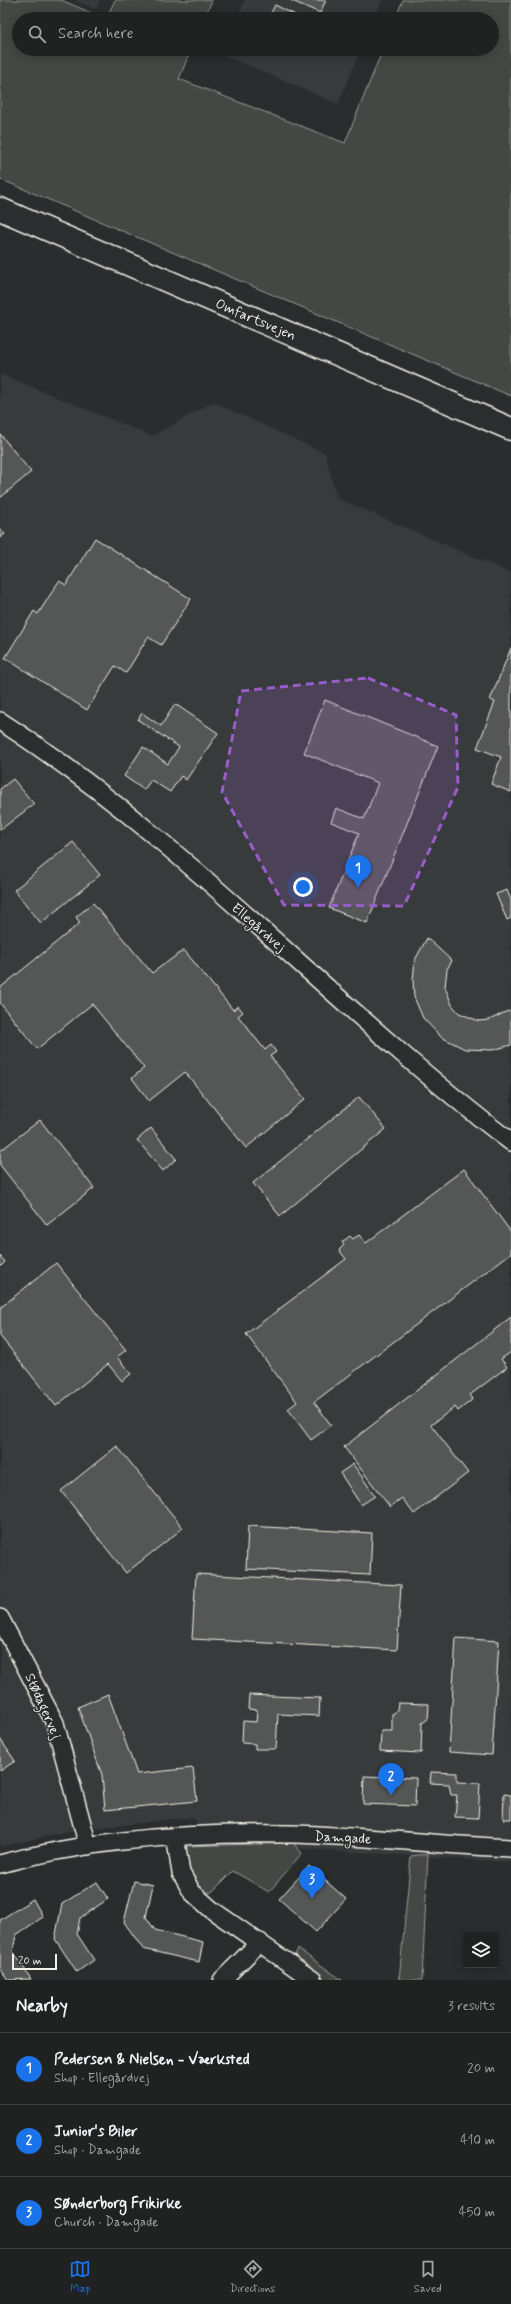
<!DOCTYPE html>
<html lang="en">
<head>
<meta charset="utf-8">
<style>
  body { margin:0; font-family:Mynerve,sans-serif; background:#282a2a; color:#f1f3f6 }
  .controls { position:absolute; right:12px; bottom:12px; display:grid; overflow:hidden; border-radius:4px; box-shadow:0 2px 10px #0003 }
  .controls button { width:36px; height:36px; display:grid; place-items:center; padding:0; border:0; border-bottom:1px solid #3d3f40; background:#202222; color:#f1f3f6; font:20px sans-serif }
  .scale { position:absolute; left:12px; bottom:10px; width:45px; box-sizing:border-box; padding-left:4px; border:2px solid #f4f1e8; border-top:0; font-size:11px; line-height:14px; white-space:nowrap; color:#f4f1e8; -webkit-text-stroke:3px #2a2d2e; paint-order:stroke }
  .you { position:absolute; left:303px; top:887px; width:14px; height:14px; margin:-10px; border:3px solid #fff; border-radius:50%; background:#1a73e8; box-shadow:0 0 0 6px #1a73e833 }
  .badge { display:grid; place-items:center; width:26px; height:26px; border-radius:50%; background:#1a73e8; color:#fff; font-size:13px; font-weight:700 }
  .pin { position:absolute; translate:-50% -33px; filter:drop-shadow(0 1px 2px #0008) }
  .pin::after { content:''; position:absolute; top:21px; width:14px; height:12px; background:inherit; clip-path:polygon(0 0,100% 0,50% 100%) }
  .list { margin:0; padding:0; list-style:none }
  h2 { display:flex; justify-content:space-between; align-items:center; height:52px; margin:0; padding:0 16px; font-size:17px }
  h2 small { font-size:13px; font-weight:400; color:#a2a4a5 }
  .list li { display:grid; grid-template-columns:26px 1fr auto; gap:12px; align-items:center; box-sizing:border-box; height:72px; padding:0 16px; border-top:1px solid #3d3f40 }
  .list b { display:block; font-size:15px; white-space:nowrap }
  .list p { margin:0; font-size:13px; white-space:nowrap; color:#a2a4a5 }
  .list em { font-size:13px; font-style:normal; color:#a2a4a5 }
  .icon { flex:none; width:22px; height:22px; fill:none; stroke:currentColor; stroke-width:2; stroke-linecap:round; stroke-linejoin:round }
  .map { position:relative; flex:none; width:511px; height:1980px; overflow:hidden }
  .search { position:absolute; background:#202222; box-shadow:0 2px 10px #0003; left:12px; right:12px; top:12px; height:44px; display:flex; align-items:center; gap:10px; box-sizing:border-box; padding:0 14px; border-radius:22px; color:#a2a4a5; font-size:15px }
  .sheet { height:268px; background:#202222 }
  nav { display:flex; justify-content:space-around; align-items:center; box-sizing:border-box; height:56px; border-top:1px solid #3d3f40; background:#202222; font-size:11px; color:#a2a4a5 }
  nav a { display:grid; justify-items:center; gap:2px }
  nav .on { color:#1a73e8 }
  .map>svg:first-child { display:block }
  .built { fill:#373a3a }
  .green { fill:#444645; stroke:#9c9c96 }
  .building { fill:#555756; stroke:#f4f1e8 }
  .lines { fill:none; stroke-linecap:round; stroke-linejoin:round }
  .minor-casing { stroke:#f4f1e8; stroke-width:20 }
  .highway-casing { stroke:#f4f1e8; stroke-width:25 }
  .minor { stroke:#2a2d2e; stroke-width:17 }
  .highway { stroke:#2a2d2e; stroke-width:22 }
  .marked { fill:#995dc9; fill-opacity:0.2; stroke:#995dc9; stroke-width:3; stroke-dasharray:8 5; stroke-linejoin:round }
  .labels { text-anchor:middle; stroke-width:3; stroke-linejoin:round; paint-order:stroke }
  .street-label { font-size:14px; fill:#f4f1e8; stroke:#2a2d2e }
</style>
</head>
<body>
<div class="map">
<svg width="511" height="1980" viewBox="0 0 511 1980">
  <rect width="100%" height="100%" fill="#2a2d2e"/>
  <filter id="ink" filterUnits="userSpaceOnUse"><feTurbulence type="fractalNoise" baseFrequency=".025" numOctaves="2"/><feDisplacementMap in="SourceGraphic" scale="8" xChannelSelector="R" yChannelSelector="G"/><feConvolveMatrix kernelMatrix="1 2 1 2 8 2 1 2 1" color-interpolation-filters="sRGB"/></filter>
  <g filter="url(#ink)">
    <path class="built" d="M 74,0 L 100,0 L 96,9 Z
      M 245,0 L 382,0 L 374,19 L 237,19 Z
      M 224,49 L 361,49 L 338,104 L 222,54 Z
      M 0,374 L 152,436 L 213,402 L 325,453 L 337,498 L 511,573 L 511,1862 L 219,1844 L 192,1817 L 69,1831 L 0,1847 Z"/>
    <path class="green" d="M 0,0 L 61,0 L 106,19 L 115,0 L 212,0 L 204,19 L 19,19 L 19,49 L 191,49 L 179,79 L 345,143 L 383,49 L 492,49 L 492,19 L 395,19 L 403,0 L 511,0 L 511,396 L 0,179 Z
      M 293,1843 L 302,1853 L 269,1892 L 233,1871 L 212,1892 L 201,1893 L 191,1881 L 183,1851 L 188,1846 Z
      M 428,1854 L 422,1980 L 399,1980 L 411,1856 Z
      M 298,1949 L 342,1980 L 324,1980 L 294,1957 Z"/>
    <path class="building" d="M 290,0 L 326,0 L 320,13 Z
      M 275,5 L 304,19 L 268,19 Z
      M 0,434 L 31,472 L 0,498 Z
      M 0,529 L 5,534 L 0,538 Z
      M 95,538 L 191,599 L 161,645 L 148,637 L 126,673 L 115,666 L 87,710 L 5,658 L 34,611 L 38,614 L 59,581 L 66,585 Z
      M 511,648 L 511,792 L 491,784 L 501,757 L 477,748 L 495,702 L 490,700 Z
      M 325,700 L 438,746 L 367,923 L 329,908 L 359,833 L 331,822 L 336,808 L 364,819 L 378,783 L 304,753 Z
      M 175,704 L 218,733 L 186,780 L 181,776 L 170,792 L 151,780 L 144,790 L 124,776 L 143,747 L 168,764 L 179,747 L 138,720 L 142,713 L 161,726 Z
      M 13,779 L 34,804 L 0,830 L 0,789 Z
      M 73,842 L 100,875 L 41,923 L 14,890 Z
      M 507,890 L 511,900 L 511,918 L 507,920 L 496,894 Z
      M 93,903 L 152,973 L 184,950 L 233,1010 L 238,1006 L 243,1012 L 238,1016 L 265,1050 L 271,1045 L 276,1052 L 270,1056 L 305,1099 L 246,1148 L 185,1072 L 149,1101 L 132,1078 L 144,1068 L 92,1004 L 37,1049 L 0,1003 L 0,988 L 80,923 L 76,917 Z
      M 427,938 L 452,961 L 447,969 L 445,987 L 452,1005 L 459,1013 L 479,1021 L 489,1020 L 508,1011 L 511,1013 L 511,1045 L 493,1050 L 465,1049 L 441,1037 L 423,1018 L 414,997 L 413,980 L 415,960 Z
      M 359,1097 L 386,1129 L 280,1216 L 253,1183 Z
      M 40,1120 L 94,1188 L 47,1225 L 0,1165 L 0,1151 Z
      M 151,1128 L 176,1159 L 163,1171 L 137,1140 Z
      M 464,1169 L 511,1232 L 511,1253 L 314,1402 L 331,1425 L 311,1440 L 288,1409 L 297,1402 L 246,1334 L 346,1259 L 339,1250 L 344,1245 L 342,1242 L 350,1236 L 353,1239 L 359,1235 L 366,1243 Z
      M 0,1256 L 5,1262 L 0,1267 Z
      M 56,1263 L 126,1350 L 117,1357 L 131,1374 L 122,1381 L 108,1364 L 56,1406 L 0,1336 L 0,1308 Z
      M 511,1317 L 511,1352 L 501,1359 L 507,1367 L 470,1395 L 473,1399 L 458,1411 L 455,1407 L 431,1425 L 468,1473 L 414,1514 L 402,1498 L 390,1507 L 344,1447 Z
      M 117,1446 L 183,1528 L 126,1573 L 61,1491 Z
      M 353,1464 L 375,1496 L 361,1505 L 340,1473 Z
      M 248,1526 L 372,1533 L 370,1575 L 246,1569 Z
      M 196,1574 L 401,1585 L 397,1650 L 192,1639 Z
      M 456,1638 L 499,1641 L 492,1755 L 449,1752 Z
      M 108,1694 L 137,1774 L 193,1768 L 197,1801 L 105,1810 L 102,1775 L 78,1707 Z
      M 249,1695 L 320,1698 L 319,1716 L 278,1714 L 276,1749 L 255,1749 L 255,1744 L 242,1743 L 243,1721 L 256,1722 L 257,1710 L 248,1709 Z
      M 398,1703 L 429,1704 L 428,1719 L 422,1723 L 421,1753 L 380,1751 L 381,1731 L 392,1731 L 392,1714 L 397,1711 Z
      M 0,1739 L 15,1761 L 0,1771 Z
      M 431,1772 L 457,1773 L 457,1782 L 480,1783 L 478,1818 L 455,1817 L 457,1795 L 451,1795 L 449,1784 L 430,1783 Z
      M 364,1776 L 416,1778 L 415,1806 L 363,1804 Z
      M 504,1794 L 511,1795 L 511,1819 L 503,1819 Z
      M 309,1866 L 346,1899 L 316,1932 L 279,1899 Z
      M 134,1881 L 153,1885 L 146,1917 L 155,1930 L 203,1942 L 199,1962 L 143,1949 L 124,1922 Z
      M 97,1882 L 108,1899 L 80,1918 L 77,1934 L 94,1960 L 77,1972 L 55,1939 L 62,1904 Z
      M 33,1899 L 43,1917 L 16,1935 L 13,1951 L 31,1979 L 8,1980 L 0,1968 L 0,1920 Z"/>
    <g class="lines">
      <g class="minor-casing">
        <path id="minor" d="M 0,721 C 186,841 335,1009 511,1142
          M 0,1618 L 55,1723 L 88,1846
          M 175,1836 L 181,1873 L 192,1892 L 212,1910 L 313,1980
          M 0,1864 C 94,1838 194,1832 291,1834 C 364,1836 438,1845 511,1848
          M 222,1980 L 260,1942"/>
      </g>
      <g class="highway-casing">
        <path id="highway" d="M 0,209 L 511,429"/>
      </g>
      <use href="#minor" class="minor"/>
      <use href="#highway" class="highway"/>
    </g>
  </g>
  <path class="marked" d="M 368,678 L 456,715 L 458,787 L 404,906 L 284,905 L 222,792 L 241,691 Z"/>
  <g class="labels">
    <g class="street-label">
      <text transform="translate(256 319) rotate(23)" y="5">Omfartsvejen</text>
      <text transform="translate(259 927) rotate(41)" y="5">Ellegårdvej</text>
      <text transform="translate(44 1706) rotate(66)" y="5">Stødagervej</text>
      <text transform="translate(343 1837) rotate(3)" y="5">Damgade</text>
    </g>
  </g>
</svg>
<div class="controls">
<button><svg class="icon" aria-label="layers" viewBox="0 0 24 24"><path d="M12 4l9 5-9 5-9-5zM3 14l9 5 9-5"/></svg></button>
</div>
<div class="scale">20 m</div>
<div class="you"></div>
<div class="pin badge" style="left:358px;top:888px">1</div>
<div class="pin badge" style="left:391px;top:1796px">2</div>
<div class="pin badge" style="left:312px;top:1899px">3</div>
<div class="search"><svg class="icon" aria-label="search" viewBox="0 0 24 24"><circle cx="10" cy="10" r="6"/><path d="M15 15l6 6"/></svg>Search here</div>
</div>
<section class="sheet">
<h2>Nearby<small>3 results</small></h2>
<ul class="list">
<li><span class="badge">1</span><div><b>Pedersen &amp; Nielsen - Værksted</b><p>Shop · Ellegårdvej</p></div><em>20 m</em></li>
<li><span class="badge">2</span><div><b>Junior's Biler</b><p>Shop · Damgade</p></div><em>410 m</em></li>
<li><span class="badge">3</span><div><b>Sønderborg Frikirke</b><p>Church · Damgade</p></div><em>450 m</em></li>
</ul>
</section>
<nav>
<a class="on"><svg class="icon" aria-label="map" viewBox="0 0 24 24"><path d="M3 6l6-2 6 2 6-2v14l-6 2-6-2-6 2zM9 4v14M15 6v14"/></svg>Map</a>
<a><svg class="icon" aria-label="directions" viewBox="0 0 24 24"><path d="M12 3l9 9-9 9-9-9zM9 14v-3h6M13 9l2 2-2 2"/></svg>Directions</a>
<a><svg class="icon" aria-label="saved" viewBox="0 0 24 24"><path d="M7 4h10v16l-5-4-5 4z"/></svg>Saved</a>
</nav>
</body>
</html>
